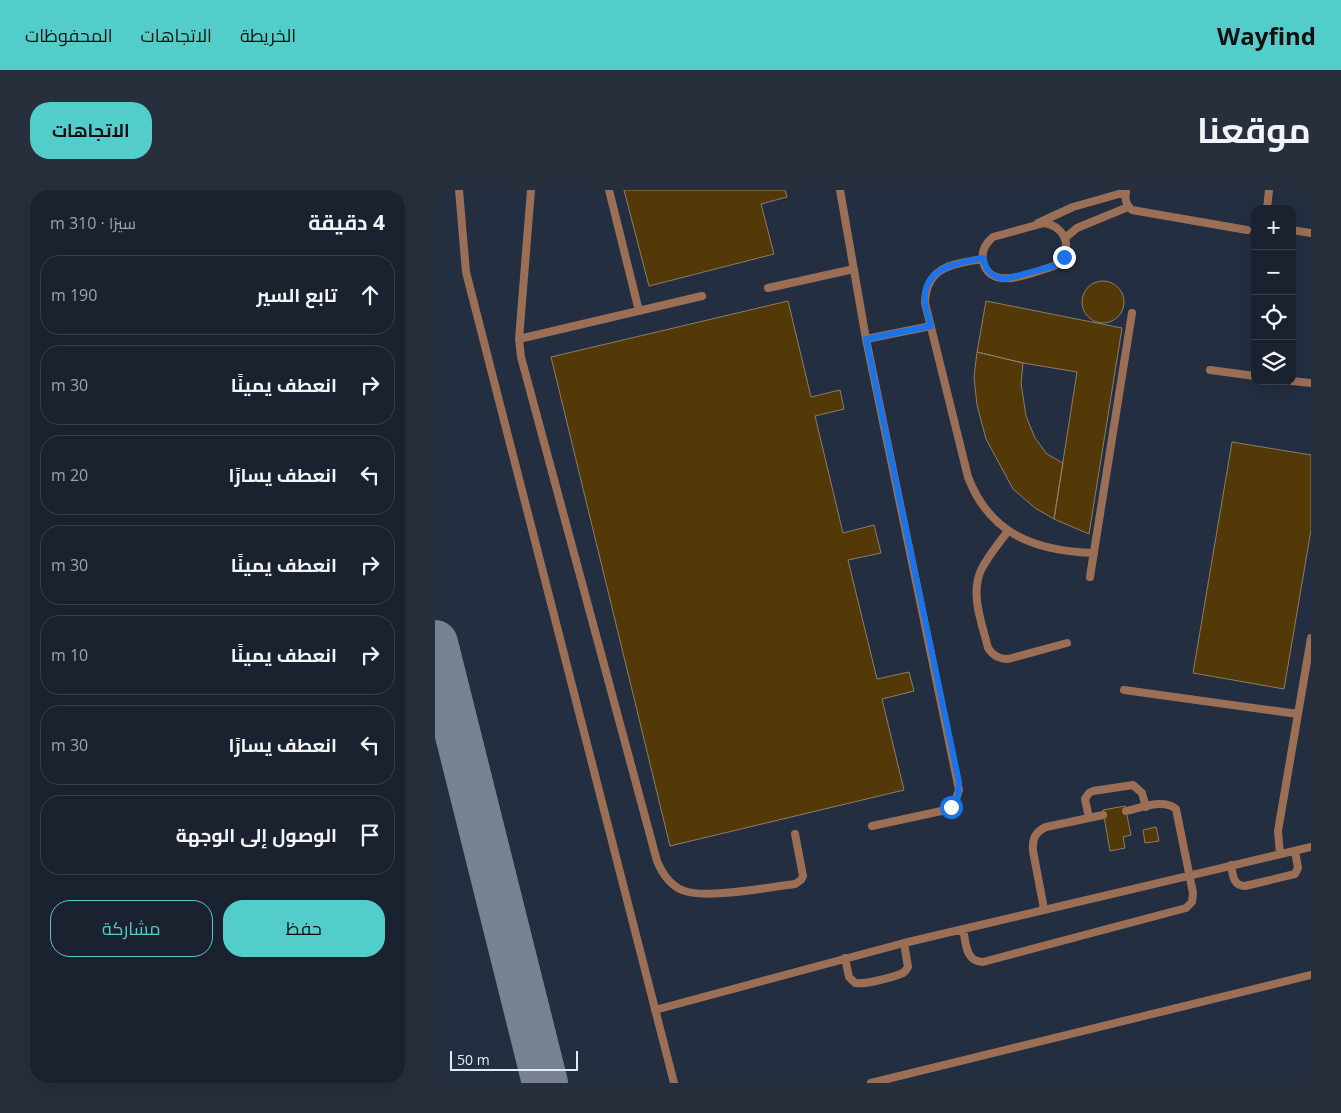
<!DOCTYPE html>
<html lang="ar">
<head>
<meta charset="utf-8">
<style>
  body { margin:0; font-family:"Open Sans",Cairo,sans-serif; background:#272f3c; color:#f1f3f6; direction:rtl }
  .controls { position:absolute; right:15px; top:15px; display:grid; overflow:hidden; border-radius:10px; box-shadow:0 5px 20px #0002 }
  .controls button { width:45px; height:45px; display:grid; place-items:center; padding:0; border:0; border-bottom:1px solid #383f4c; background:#1a2230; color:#f1f3f6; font:25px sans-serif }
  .scale { position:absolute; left:15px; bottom:12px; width:128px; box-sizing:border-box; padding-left:5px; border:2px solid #e2eaf6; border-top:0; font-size:14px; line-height:18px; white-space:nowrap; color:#e2eaf6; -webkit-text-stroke:4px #232e40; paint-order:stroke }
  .stop { position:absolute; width:15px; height:15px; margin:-11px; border:4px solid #1a73e8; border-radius:50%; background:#fff }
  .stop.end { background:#1a73e8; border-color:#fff; box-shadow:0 1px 5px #0008 }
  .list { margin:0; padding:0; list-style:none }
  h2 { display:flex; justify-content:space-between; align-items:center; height:65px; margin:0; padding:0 20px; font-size:21px }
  h2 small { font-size:16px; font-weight:400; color:#9fa4ab }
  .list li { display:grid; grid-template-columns:32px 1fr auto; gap:15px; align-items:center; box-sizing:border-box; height:80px; margin:0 10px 10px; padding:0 10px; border:1px solid #383f4c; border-radius:20px }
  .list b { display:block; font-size:19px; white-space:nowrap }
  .list em { font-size:16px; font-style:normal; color:#9fa4ab }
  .actions { display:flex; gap:10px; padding:15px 20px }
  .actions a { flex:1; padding:11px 0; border:1px solid #53cdca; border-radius:20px; text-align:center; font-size:18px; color:#53cdca }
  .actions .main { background:#53cdca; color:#111 }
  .icon { flex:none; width:28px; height:28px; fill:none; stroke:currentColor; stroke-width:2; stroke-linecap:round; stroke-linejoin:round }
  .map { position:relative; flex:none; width:876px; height:893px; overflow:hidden; direction:ltr; border-radius:20px }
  header { display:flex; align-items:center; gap:30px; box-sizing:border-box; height:70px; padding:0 25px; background:#53cdca; color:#111 }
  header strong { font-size:24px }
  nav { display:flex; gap:28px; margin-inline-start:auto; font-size:18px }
  .intro { display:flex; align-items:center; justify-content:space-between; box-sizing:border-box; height:120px; padding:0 30px }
  h1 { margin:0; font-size:35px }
  .button { padding:12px 22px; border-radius:20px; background:#53cdca; color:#111; font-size:18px; font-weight:700 }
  main { display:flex; gap:30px; padding:0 30px }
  aside { flex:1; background:#1a2230; border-radius:20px; box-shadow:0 5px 20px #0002 }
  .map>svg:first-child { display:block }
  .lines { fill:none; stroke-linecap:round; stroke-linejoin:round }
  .taxiway { stroke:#778190; stroke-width:46 }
  .building { fill:#533808; stroke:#8d7d68 }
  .lane { stroke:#9b6f56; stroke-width:8 }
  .route { stroke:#1a73e8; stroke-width:6 }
</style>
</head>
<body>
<header>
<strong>Wayfind</strong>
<nav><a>الخريطة</a><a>الاتجاهات</a><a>المحفوظات</a></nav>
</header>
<div class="intro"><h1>موقعنا</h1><a class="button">الاتجاهات</a></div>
<main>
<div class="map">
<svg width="876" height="893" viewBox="0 0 876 893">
  <rect width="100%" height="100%" fill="#232e40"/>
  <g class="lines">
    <path class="taxiway" d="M 0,453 L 110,893"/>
  </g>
  <path class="building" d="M 189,0 L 350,0 L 352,7 L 326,14 L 339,64 L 214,96 Z
    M647 112a21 21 0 1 1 42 0a21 21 0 1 1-42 0Z
    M 353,111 L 376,207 L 405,200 L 409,219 L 380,226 L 408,343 L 439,335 L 446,363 L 413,370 L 442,489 L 474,482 L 479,501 L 447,509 L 469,600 L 235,656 L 116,167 Z
    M 551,111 L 687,138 L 654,344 L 619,329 L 642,182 L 588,173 L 542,162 Z
    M 542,162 L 588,173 L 586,193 L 591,226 L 600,248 L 612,264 L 628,273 L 619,329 L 600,318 L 578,299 L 551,249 L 542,215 L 539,187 Z
    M 797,252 L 876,265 L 876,340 L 849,499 L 758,483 Z
    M 690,616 L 696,645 L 688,647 L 690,658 L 675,661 L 668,620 Z
    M 721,637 L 724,651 L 710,653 L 708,640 Z"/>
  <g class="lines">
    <path class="lane" d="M 24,0 L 31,82 L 239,893
      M 96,0 L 84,149 L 86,167 L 222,671 C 227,683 235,695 247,700 C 268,710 334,697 360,694 L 366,690 L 368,686 L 360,644
      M 174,0 L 204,121
      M 405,0 L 431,149 L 524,600 L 520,612 L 511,620 L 437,636
      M 691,0 C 690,9 690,14 697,20 L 812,40
      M 832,19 L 834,0
      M 603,33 L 638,17 L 691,2
      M 609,33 C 633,37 639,62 619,76 C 599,82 555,103 548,71 C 546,61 551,53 558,47 Z
      M 857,40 L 876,43
      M 630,48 L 642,38 L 693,17
      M 548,69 C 518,74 491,76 490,113 L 533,287 C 555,345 601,361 659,363
      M 333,98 L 419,79
      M 84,149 L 267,106
      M 431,149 L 496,136
      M 775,180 L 820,186
      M 857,191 L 876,193
      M 573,341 C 564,353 553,366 546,380 C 535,405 547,433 553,458 C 558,466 564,469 573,469 L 632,453
      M 655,387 L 697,123
      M 689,500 L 863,524
      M 654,628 L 650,609 L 654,603 L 658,601 L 698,595 L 707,603 L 711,617
      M 845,664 L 843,641 L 876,448
      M 796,675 C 798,685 798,696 810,696 L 860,684 L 863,678 L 860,661
      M 609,719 L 598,661 C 597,649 600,642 611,637 L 668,625
      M 528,739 C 531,752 530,772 548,772 L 751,718 L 757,712 L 758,703 L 741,619 C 728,608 706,618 691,621
      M 410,768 L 414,787 L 420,793 C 429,795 459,787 468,783 C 471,781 471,780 473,777 L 469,753
      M 220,820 L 469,753 L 876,657
      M 436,893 L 876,785"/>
  </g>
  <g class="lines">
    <path class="route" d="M 516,617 L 523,607 L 524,592 L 431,149 L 496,136 C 494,128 491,121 490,113 C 487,77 522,73 548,68 C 551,81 557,87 570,89 L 619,76 L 629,67"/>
  </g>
</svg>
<div class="controls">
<button>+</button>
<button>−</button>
<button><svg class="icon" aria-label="locate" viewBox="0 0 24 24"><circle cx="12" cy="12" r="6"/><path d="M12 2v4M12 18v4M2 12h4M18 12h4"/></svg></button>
<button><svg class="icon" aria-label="layers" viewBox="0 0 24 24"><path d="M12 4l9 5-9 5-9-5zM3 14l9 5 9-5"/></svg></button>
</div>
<div class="scale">50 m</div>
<div class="stop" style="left:516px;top:617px"></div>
<div class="stop end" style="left:629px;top:67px"></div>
</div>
<aside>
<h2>4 دقيقة<small>سيرًا · 310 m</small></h2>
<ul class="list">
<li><svg class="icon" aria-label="ahead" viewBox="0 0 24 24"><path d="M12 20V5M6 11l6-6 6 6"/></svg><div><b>تابع السير</b></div><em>190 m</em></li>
<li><svg class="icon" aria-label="right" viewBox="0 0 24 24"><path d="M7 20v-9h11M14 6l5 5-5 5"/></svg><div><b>انعطف يمينًا</b></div><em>30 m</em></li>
<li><svg class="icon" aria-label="left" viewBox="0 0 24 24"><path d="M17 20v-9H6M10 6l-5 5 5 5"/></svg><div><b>انعطف يسارًا</b></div><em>20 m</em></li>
<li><svg class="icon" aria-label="right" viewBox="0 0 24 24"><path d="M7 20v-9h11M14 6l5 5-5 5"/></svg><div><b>انعطف يمينًا</b></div><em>30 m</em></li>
<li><svg class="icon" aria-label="right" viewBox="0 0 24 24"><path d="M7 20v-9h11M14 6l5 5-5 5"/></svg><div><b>انعطف يمينًا</b></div><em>10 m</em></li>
<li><svg class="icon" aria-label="left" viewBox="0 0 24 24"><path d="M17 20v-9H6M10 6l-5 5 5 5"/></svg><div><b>انعطف يسارًا</b></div><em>30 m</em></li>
<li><svg class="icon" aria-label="arrive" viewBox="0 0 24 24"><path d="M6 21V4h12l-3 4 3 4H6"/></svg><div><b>الوصول إلى الوجهة</b></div></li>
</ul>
<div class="actions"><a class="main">حفظ</a><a>مشاركة</a></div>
</aside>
</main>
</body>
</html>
